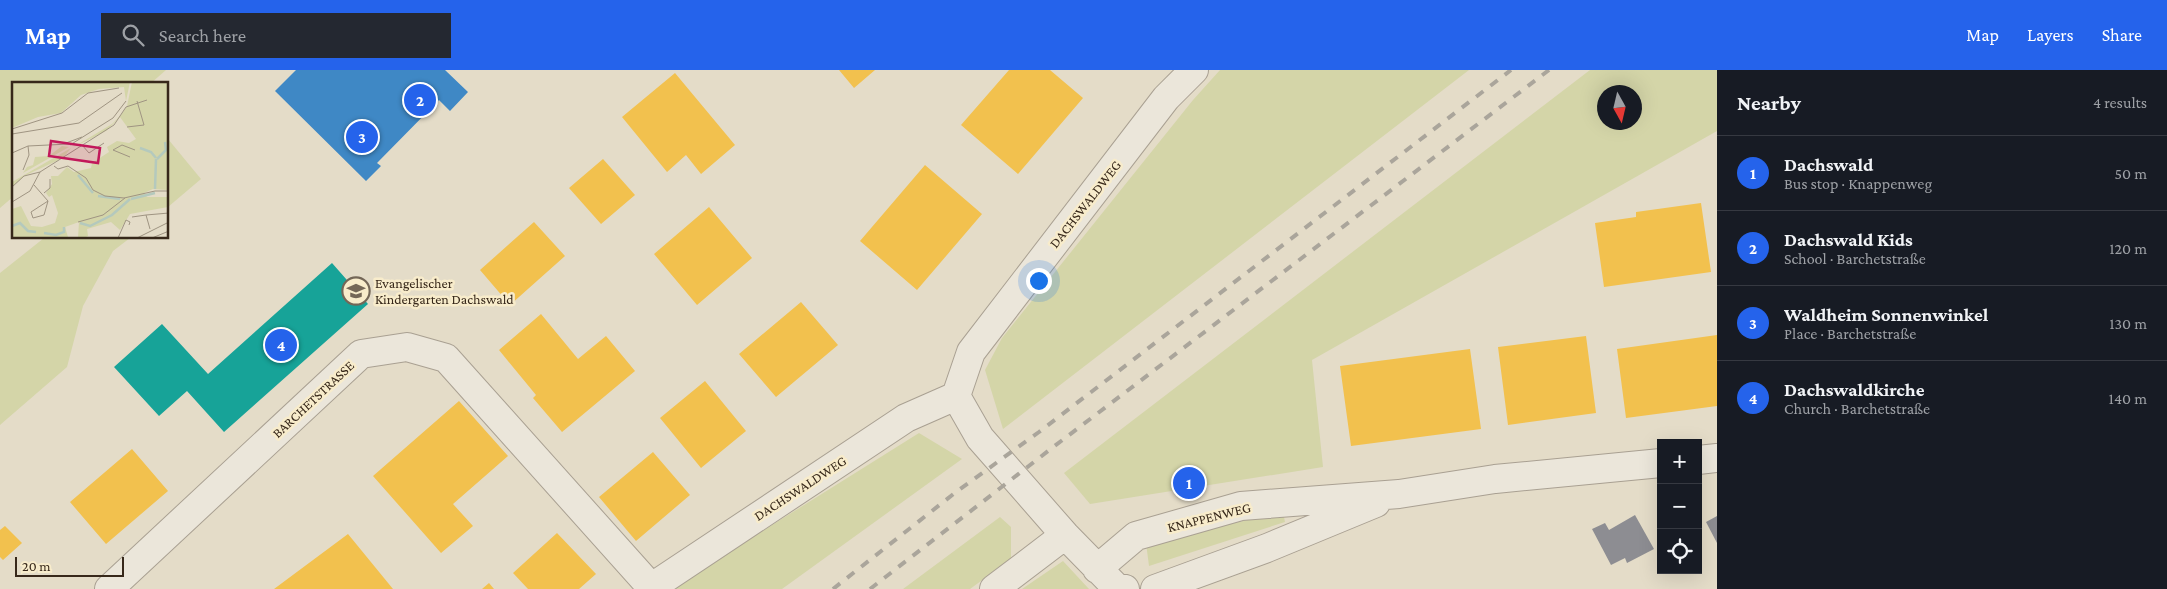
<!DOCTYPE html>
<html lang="en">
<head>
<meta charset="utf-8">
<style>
  body { margin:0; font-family:"Crimson Pro",serif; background:#242831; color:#f1f3f6 }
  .controls { position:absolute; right:15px; bottom:15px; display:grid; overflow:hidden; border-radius:0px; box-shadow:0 5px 20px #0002 }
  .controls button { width:45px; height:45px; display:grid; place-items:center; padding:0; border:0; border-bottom:1px solid #363941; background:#171b24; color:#f1f3f6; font:25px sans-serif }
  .compass { position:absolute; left:1597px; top:15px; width:45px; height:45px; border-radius:50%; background:#171b24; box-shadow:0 5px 20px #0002; rotate:172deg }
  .scale { position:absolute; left:15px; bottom:12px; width:109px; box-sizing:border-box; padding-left:5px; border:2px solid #37281a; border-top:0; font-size:14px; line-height:18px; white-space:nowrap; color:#37281a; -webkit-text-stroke:4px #f8eccb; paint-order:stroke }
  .you { position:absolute; left:1038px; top:210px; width:18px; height:18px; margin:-12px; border:4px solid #fff; border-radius:50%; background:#1a73e8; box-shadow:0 0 0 8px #1a73e833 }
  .badge { display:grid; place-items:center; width:32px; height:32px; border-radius:50%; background:#2563eb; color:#fff; font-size:16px; font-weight:700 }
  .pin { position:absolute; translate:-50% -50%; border:2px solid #fff; box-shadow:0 1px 5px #0006 }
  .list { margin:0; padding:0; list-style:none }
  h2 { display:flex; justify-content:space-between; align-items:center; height:65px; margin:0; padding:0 20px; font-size:21px }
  h2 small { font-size:16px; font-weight:400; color:#9ea1a6 }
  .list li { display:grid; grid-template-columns:32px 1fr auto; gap:15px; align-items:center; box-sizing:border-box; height:75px; padding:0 20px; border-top:1px solid #363941 }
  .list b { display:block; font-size:19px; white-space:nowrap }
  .list p { margin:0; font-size:16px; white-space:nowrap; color:#9ea1a6 }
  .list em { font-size:16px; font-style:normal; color:#9ea1a6 }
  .icon { flex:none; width:28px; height:28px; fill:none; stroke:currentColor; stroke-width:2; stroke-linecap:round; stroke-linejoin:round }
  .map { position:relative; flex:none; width:1717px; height:519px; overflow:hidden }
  header { display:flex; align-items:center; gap:30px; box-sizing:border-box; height:70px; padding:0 25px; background:#2563eb; color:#fff }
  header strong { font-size:24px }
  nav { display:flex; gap:28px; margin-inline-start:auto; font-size:18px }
  .search { width:350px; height:45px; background:#242831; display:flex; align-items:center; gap:12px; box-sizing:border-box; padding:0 18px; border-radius:0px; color:#9ea1a6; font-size:19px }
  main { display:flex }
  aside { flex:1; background:#171b24 }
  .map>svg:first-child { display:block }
  .green { fill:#d4d5a8; fill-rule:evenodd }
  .homes { fill:#f2c14e }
  .schools { fill:#3f88c5 }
  .public { fill:#17a398 }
  .industry { fill:#8d8d92 }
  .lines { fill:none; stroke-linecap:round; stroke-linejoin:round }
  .minor-casing { stroke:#a9a092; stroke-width:30 }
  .minor { stroke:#ebe6da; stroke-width:28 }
  .rail { stroke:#aaa59b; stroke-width:4; stroke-dasharray:9 9; stroke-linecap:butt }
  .labels { text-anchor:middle; stroke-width:5; stroke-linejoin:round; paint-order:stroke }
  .street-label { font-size:14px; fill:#37281a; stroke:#f8eccb }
  .poi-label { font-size:14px; fill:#37281a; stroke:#f8eccb; text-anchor:start }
  .inset-river { fill:none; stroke:#b4c9bd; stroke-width:2.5 }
  .inset-road { fill:none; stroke:#9f9482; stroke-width:1 }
  .view { fill:#c2185b; fill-opacity:0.15; stroke:#c2185b; stroke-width:2.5 }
  .inset-edge { fill:none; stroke:#37281a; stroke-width:2.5 }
</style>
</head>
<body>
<header>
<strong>Map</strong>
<div class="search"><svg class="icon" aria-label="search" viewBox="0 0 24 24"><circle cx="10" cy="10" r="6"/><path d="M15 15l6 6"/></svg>Search here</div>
<nav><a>Map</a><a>Layers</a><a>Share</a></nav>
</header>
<main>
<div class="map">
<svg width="1717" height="519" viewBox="0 0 1717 519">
  <rect width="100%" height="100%" fill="#e4dcc8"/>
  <path class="green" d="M 0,0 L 166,0 L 150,14 L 14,14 L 14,126 L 0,138 Z
    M 1220,0 L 1469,0 L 1003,359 L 985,300 L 1002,268 L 1193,30 Z
    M 1590,0 L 1717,0 L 1717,61 L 1312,290 L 1323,397 L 1090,434 L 1064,403 ZM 1604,22 L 1634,22 L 1634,52 L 1604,52 Z
    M 168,69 L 201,109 L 168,137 Z
    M 44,168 L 130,168 L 113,181 L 83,236 L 67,297 L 0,355 L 0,203 Z
    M 919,363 L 962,389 L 782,519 L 670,519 Z
    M 1283,442 L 1285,452 L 1149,496 L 1146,473 Z
    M 1000,447 L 1011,457 L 1011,489 L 970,519 L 903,519 Z
    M 1063,491 L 1089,519 L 1022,519 Z"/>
  <path class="homes" d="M 839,0 L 875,0 L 854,18 Z
    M 1009,0 L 1050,0 L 1083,28 L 1018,104 L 961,55 Z
    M 675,3 L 735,75 L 701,104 L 686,85 L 667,102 L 622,47 Z
    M 603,89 L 635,125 L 601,154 L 569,118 Z
    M 925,95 L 982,144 L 917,220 L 860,171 Z
    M 1701,133 L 1711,202 L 1604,217 L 1595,153 L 1636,147 L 1636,142 Z
    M 709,137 L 752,188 L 697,235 L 654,184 Z
    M 534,152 L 565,186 L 510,235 L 480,200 Z
    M 801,232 L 838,275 L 776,327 L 739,284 Z
    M 541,244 L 578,289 L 606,266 L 635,301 L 562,362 L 533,328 L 536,325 L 499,280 Z
    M 1717,265 L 1717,336 L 1626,348 L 1617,279 Z
    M 1586,266 L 1596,343 L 1508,355 L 1498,277 Z
    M 1470,279 L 1481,359 L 1351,376 L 1340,296 Z
    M 705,311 L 746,361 L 701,398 L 660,348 Z
    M 459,331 L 508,386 L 453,434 L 473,456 L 441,483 L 373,406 Z
    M 132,379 L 168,421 L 106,474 L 70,432 Z
    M 653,382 L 690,425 L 636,471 L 599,427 Z
    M 5,456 L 22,473 L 3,490 L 0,487 L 0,460 Z
    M 557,463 L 596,504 L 579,519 L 528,519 L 513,503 Z
    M 348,464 L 393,519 L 274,519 Z
    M 489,513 L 494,519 L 482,519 Z"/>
  <path class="schools" d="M 296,0 L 445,0 L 468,22 L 450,41 L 439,30 L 377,93 L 381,96 L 366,111 L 275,21 Z"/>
  <path class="public" d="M 332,193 L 368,234 L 224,362 L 187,321 L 159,346 L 114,297 L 162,254 L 208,304 Z"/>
  <path class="industry" d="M 1635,445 L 1654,479 L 1627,493 L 1625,488 L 1611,495 L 1592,459 L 1605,453 L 1609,460 Z
    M 1717,446 L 1717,473 L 1706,452 Z"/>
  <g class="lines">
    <g class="minor-casing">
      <path id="minor" d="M 1698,390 L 1717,388
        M 1097,499 L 1136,466 L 1241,436 L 1399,424 L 1495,409 L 1661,393
        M 109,519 L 361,284 L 407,277 L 446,288 L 651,517
        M 649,519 L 906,348 L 956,326
        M 994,519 L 1065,465
        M 1125,519 L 1116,517 L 1065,465 L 980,368 L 956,326 L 971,282 L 1166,28 L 1194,0
        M 1155,519 L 1267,478 L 1376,433"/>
    </g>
    <use href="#minor" class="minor"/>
    <path class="rail" d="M 833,519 L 956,422 L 1039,362 L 1511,0
      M 870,519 L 1052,378 L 1549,0"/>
  </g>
  <defs>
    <g id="school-ring" transform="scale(1.4375)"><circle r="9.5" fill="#f8eccb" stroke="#746757" stroke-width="1.5"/><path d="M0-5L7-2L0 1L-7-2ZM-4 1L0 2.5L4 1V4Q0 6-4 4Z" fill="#746757"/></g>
  </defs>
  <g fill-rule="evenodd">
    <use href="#school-ring" x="356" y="221"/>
  </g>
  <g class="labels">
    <g class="street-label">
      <text transform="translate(1085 134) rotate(-52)" y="5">DACHSWALDWEG</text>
      <text transform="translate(313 329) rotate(-43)" y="5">BARCHETSTRASSE</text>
      <text transform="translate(800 418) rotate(-33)" y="5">DACHSWALDWEG</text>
      <text transform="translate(1209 447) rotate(-14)" y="5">KNAPPENWEG</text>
    </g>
    <g class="poi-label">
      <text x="375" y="218">Evangelischer<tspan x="375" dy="16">Kindergarten Dachswald</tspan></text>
    </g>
  </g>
  <g transform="translate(12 12)">
    <rect width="156" height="156" fill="#e4dcc8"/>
    <path d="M 0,0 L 118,0 L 114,19 L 112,5 L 87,7 L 69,13 L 49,31 L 26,35 L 0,46 ZM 120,0 L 156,0 L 156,108 L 141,107 L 132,111 L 135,115 L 156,115 L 156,125 L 118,132 L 108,148 L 99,140 L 75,147 L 76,154 L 72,156 L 66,156 L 67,140 L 53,145 L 56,155 L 65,156 L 0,156 L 0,127 L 9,124 L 19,144 L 30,145 L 43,141 L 46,131 L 40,113 L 37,115 L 34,111 L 40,102 L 39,94 L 46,94 L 55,85 L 62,90 L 79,86 L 80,81 L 97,70 L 95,65 L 105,59 L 117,61 L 124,57 L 108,35 L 94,49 L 60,66 L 100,42 L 109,33 L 115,24 ZM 50,64 L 57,65 L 11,91 L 15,85 L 21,83 L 23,75 L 37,74 ZM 59,66 L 51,76 L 12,94 L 0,105 L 0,100 Z" fill="#d4d5a8"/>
    <path class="inset-river" d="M 128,66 L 139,70 L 144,76M 145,77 L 154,68 L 153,60M 66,93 L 81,111M 143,107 L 144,77M 86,114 L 108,117M 119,117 L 143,111M 68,141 L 78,144 L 100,133 L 118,117M 0,144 L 8,141 L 16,149 L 24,150M 32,151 L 44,153 L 52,150 L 52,145"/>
    <path class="inset-road" d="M 115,45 L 132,43 L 125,19M 0,47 L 50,31 L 76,11 L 107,6M 0,52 L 67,41 L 110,11M 54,61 L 70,55M 58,63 L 101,36 L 114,19M 70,63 L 77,71 L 92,61M 0,71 L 16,64 L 57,62M 118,75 L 101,68 L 110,63 L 123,68M 42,84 L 46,87 L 56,84 L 74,96 L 81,108 L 93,114 L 112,116 L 143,109 L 157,109M 11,88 L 17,73 L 16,64M 22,103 L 36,119 L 19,130 L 21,136 L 32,133 L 36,119M 0,105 L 12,94 L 28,90M 32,111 L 38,106 L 38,97M 0,120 L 18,109 L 28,90 L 102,43 L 114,25 L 135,18M 134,133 L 157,131M 120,135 L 134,133 L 138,147M 66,140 L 91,133 L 113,116M 106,156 L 114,138 L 118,140 L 117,143M 125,156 L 157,140M 140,156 L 157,149"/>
    <path class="view" d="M 39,59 L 88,66 L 86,81 L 37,74 Z"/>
    <rect width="156" height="156" class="inset-edge"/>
  </g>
</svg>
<div class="controls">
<button>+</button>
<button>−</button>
<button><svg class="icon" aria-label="locate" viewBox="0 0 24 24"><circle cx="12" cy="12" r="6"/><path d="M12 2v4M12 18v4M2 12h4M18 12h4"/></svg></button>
</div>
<svg class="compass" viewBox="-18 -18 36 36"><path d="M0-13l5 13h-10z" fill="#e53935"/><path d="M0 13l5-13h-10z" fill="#9ea1a6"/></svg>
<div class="scale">20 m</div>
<div class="you"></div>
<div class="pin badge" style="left:1189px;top:413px">1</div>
<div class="pin badge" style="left:420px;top:30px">2</div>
<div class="pin badge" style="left:362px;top:67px">3</div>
<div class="pin badge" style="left:281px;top:275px">4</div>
</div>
<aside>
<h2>Nearby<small>4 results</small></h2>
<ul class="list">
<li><span class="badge">1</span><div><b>Dachswald</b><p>Bus stop · Knappenweg</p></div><em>50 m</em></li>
<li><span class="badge">2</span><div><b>Dachswald Kids</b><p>School · Barchetstraße</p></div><em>120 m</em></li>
<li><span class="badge">3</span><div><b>Waldheim Sonnenwinkel</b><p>Place · Barchetstraße</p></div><em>130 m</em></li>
<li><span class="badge">4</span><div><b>Dachswaldkirche</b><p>Church · Barchetstraße</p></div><em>140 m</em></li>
</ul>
</aside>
</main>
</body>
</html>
